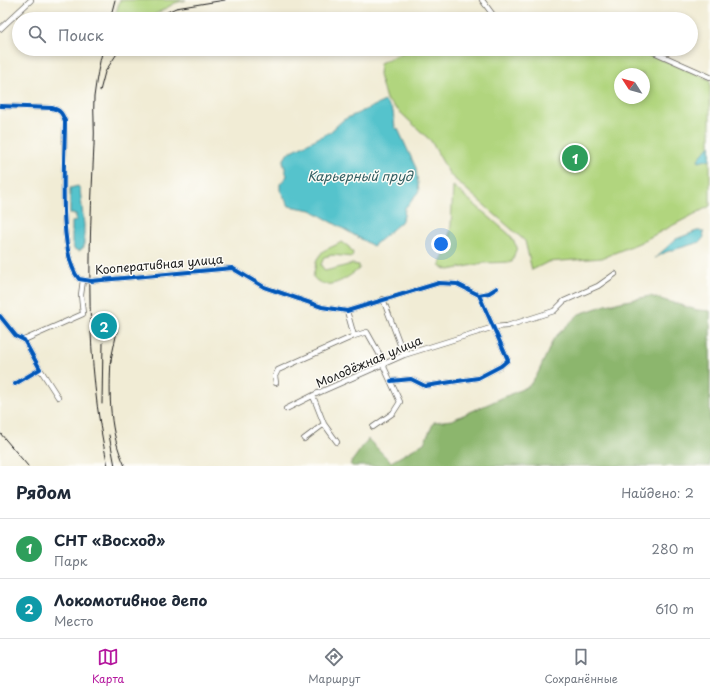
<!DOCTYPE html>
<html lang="ru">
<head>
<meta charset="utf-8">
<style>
  body { margin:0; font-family:"Playpen Sans",sans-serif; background:#f6f6f7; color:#1f2937 }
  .compass { position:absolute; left:614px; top:68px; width:36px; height:36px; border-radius:50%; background:#fff; box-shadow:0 2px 6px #0003; rotate:306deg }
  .you { position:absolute; left:441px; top:244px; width:14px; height:14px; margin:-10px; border:3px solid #fff; border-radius:50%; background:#1a73e8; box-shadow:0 0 0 6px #1a73e833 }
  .badge { display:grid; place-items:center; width:26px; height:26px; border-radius:50%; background:#b5179e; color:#fff; font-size:13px; font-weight:700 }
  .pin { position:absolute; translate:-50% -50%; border:2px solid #fff; box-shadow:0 1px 4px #0006 }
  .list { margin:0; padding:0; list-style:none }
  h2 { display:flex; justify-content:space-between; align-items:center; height:52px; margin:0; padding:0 16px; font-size:17px }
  h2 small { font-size:13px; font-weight:400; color:#747a83 }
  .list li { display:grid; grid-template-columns:26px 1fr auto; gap:12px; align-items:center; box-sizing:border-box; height:60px; padding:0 16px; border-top:1px solid #e0e1e3 }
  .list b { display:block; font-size:15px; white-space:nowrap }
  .list p { margin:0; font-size:13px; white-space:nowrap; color:#747a83 }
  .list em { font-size:13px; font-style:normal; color:#747a83 }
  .icon { flex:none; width:22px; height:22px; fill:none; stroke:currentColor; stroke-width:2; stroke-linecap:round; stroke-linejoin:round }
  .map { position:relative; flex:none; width:710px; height:466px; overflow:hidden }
  .search { position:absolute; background:#fff; box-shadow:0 2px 6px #0003; left:12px; right:12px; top:12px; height:44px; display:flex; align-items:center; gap:10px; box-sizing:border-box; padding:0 14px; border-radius:22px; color:#747a83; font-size:15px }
  .sheet { height:172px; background:#fff }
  nav { display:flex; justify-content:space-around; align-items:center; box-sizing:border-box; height:56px; border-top:1px solid #e0e1e3; background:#fff; font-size:11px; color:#747a83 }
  nav a { display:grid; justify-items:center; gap:2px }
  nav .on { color:#b5179e }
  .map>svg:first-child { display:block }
  .green { fill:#b1d57e; stroke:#66784d; fill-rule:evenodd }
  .forest { fill:#8cb66d; stroke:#546944 }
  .water { fill:#55c3cc; stroke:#387074 }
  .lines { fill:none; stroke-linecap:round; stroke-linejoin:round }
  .minor-casing { stroke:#67655d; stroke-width:6 }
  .minor { stroke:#fff; stroke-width:4.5 }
  .rail { stroke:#1c1c1c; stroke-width:1 }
  .cycleway-casing { stroke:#fdfcf7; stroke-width:6 }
  .cycleway { stroke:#0057b8; stroke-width:4 }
  .labels { text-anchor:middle; stroke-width:3; stroke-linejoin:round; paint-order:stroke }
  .street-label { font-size:12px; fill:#1c1c1c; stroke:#fdfcf7 }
  .water-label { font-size:13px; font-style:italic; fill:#335f62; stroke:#fdfcf7 }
</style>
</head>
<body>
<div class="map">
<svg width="710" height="466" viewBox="0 0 710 466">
  <rect width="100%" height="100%" fill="#fdfcf7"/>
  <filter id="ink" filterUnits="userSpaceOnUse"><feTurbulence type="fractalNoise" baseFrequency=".025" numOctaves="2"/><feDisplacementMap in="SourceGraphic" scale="8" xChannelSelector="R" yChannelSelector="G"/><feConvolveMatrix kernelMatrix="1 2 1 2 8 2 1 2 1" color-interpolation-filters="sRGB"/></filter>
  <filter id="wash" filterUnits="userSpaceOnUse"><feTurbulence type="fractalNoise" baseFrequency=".012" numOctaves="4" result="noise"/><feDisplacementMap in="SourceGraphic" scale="16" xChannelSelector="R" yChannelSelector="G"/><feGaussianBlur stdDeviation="0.9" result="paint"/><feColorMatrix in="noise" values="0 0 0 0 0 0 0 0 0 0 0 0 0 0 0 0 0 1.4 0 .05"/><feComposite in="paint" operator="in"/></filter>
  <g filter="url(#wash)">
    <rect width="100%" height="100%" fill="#f1ecd5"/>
    <path class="green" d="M 120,0 L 186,0 L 175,3 L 147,19 L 114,19 Z
      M 410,49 L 637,49 L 710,80 L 710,206 L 639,243 L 602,258 L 548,262 L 532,270 L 525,241 L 450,175 L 431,141 L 386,99 L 379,75 L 380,63 ZM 620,74 L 644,74 L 644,98 L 620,98 Z
      M 453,186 L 510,235 L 517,247 L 512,262 L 484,263 L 449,270 L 439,266 L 447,250 L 451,226 Z
      M 342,242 L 349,247 L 353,253 L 352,257 L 332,255 L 324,257 L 321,265 L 325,271 L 352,264 L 359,265 L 359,269 C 346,279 327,293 313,277 L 317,259 L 323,251 Z"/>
    <path class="forest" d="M 650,296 L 697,310 L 710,311 L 710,466 L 352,466 L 350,464 L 368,439 L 391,462 L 424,443 L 434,422 L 452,420 L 529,386 L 538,373 L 554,338 L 579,314 L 606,305 Z"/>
    <path class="water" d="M 385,101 L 393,111 L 395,128 L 398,129 L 416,168 L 419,191 L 405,208 L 404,216 L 401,222 L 373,246 L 311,210 L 289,206 L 280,190 L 280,184 L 287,176 L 283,161 L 288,153 L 330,132 L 343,120 Z
      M 710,145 L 710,159 L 699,162 L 698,159 Z
      M 78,186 L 80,189 L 84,225 L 84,247 L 79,251 L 74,249 L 72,243 L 72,222 L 76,221 L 76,214 L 70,214 L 70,188 Z
      M 697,231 L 703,231 L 704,237 L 700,242 L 666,252 L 655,258 L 676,239 Z"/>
  </g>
  <g filter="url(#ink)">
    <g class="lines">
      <g class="minor-casing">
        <path id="minor" d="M 482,0 L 496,19
          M 0,29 L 31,0
          M 647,49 L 710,77
          M 0,106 L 52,108 C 60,110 62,113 65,121 C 65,156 57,254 79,279 L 91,281 L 232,268 L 264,287 L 322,307 L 347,311 L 439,283 L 457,284 L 479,295 L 489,293 L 497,288
          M 383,299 L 404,355
          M 347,311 L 354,336
          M 0,316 L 16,336 L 24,340 L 40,369 L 15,384
          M 24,340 L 83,314 L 81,295 L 83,280
          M 40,369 L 58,397
          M 391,381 L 411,379 L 425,386 L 478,378 L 501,366 L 508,360 L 479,295
          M 276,383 L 275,376 L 278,370 L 354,336 L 367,332 L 385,364 L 384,367 L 400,402 L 393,413 L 373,427
          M 313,396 L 324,424 L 337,442
          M 286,409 L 318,393 L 404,355 L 494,327 L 507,326 L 554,311 L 564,301 L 598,286 L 615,274
          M 304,439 L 324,424"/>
      </g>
      <use href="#minor" class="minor"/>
      <path class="rail" d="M 110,19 L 115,0
        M 152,19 L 176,8 L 225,0
        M 103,49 C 99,64 96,81 94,97 C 93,113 95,129 94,145 C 89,252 84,361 108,466
        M 100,91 L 105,72 L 120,49
        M 111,359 C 109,396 109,432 125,466
        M 110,364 L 118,327
        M 102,404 L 103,343
        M 0,433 L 28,466
        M 109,435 L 115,466"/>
      <g class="cycleway-casing">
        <path id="cycleway" d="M 0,106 L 52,108 C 60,110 62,113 65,121 C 65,156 57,254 79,279 L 91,281 L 232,268 L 264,287 L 322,307 L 347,311 L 439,283 L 457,284 L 479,295 L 489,293 L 497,288
          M 0,316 L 16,336 L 24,340 L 40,369 L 15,384
          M 391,381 L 411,379 L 425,386 L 478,378 L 501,366 L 508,360 L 479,295"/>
      </g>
      <use href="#cycleway" class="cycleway"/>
    </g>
  </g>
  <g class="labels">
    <g class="street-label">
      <text transform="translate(159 265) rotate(-5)" y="4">Кооперативная улица</text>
      <text transform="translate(369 362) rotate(-23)" y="4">Молодёжная улица</text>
    </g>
    <g class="water-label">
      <text x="360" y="181">Карьерный пруд</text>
    </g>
  </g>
</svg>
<svg class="compass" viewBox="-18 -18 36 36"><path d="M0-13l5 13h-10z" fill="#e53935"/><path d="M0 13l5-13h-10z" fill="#747a83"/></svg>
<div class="you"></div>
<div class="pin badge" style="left:575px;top:158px;background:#2e9e5b">1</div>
<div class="pin badge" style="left:104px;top:326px;background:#0f9aa8">2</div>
<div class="search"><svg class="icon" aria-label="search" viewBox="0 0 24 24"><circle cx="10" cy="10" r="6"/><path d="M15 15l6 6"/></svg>Поиск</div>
</div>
<section class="sheet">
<h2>Рядом<small>Найдено: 2</small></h2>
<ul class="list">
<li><span class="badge" style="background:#2e9e5b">1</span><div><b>СНТ «Восход»</b><p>Парк</p></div><em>280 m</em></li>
<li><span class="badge" style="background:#0f9aa8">2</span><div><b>Локомотивное депо</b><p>Место</p></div><em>610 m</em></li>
</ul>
</section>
<nav>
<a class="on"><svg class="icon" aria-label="map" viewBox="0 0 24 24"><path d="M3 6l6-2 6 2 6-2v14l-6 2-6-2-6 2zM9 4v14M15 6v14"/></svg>Карта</a>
<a><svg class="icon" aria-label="directions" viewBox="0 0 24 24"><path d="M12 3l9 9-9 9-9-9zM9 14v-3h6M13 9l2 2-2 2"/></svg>Маршрут</a>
<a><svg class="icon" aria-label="saved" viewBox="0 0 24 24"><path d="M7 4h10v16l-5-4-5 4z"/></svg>Сохранённые</a>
</nav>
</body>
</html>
